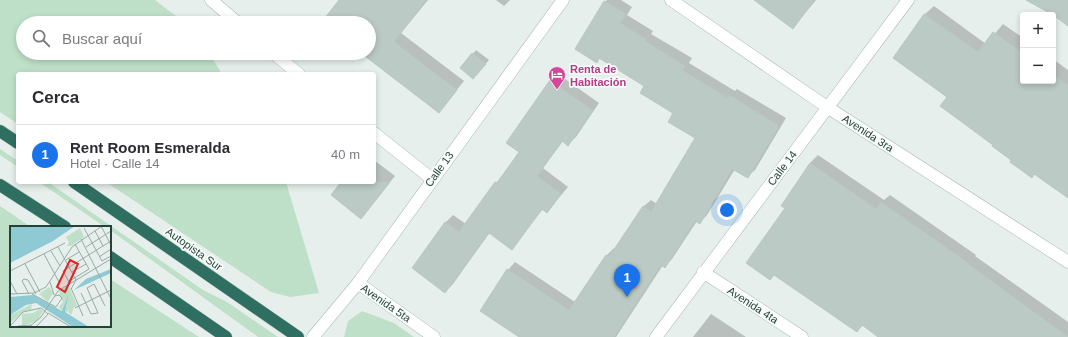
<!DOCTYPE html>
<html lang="es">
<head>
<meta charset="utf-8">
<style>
  body { margin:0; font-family:Arial,sans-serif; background:#f7f7f7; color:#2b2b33 }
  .controls { position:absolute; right:12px; top:12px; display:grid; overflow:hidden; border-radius:4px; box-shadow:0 2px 6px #0003 }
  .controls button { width:36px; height:36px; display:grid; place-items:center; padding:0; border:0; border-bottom:1px solid #e1e1e2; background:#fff; color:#2b2b33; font:20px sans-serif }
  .you { position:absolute; left:727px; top:210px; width:14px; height:14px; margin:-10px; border:3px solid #fff; border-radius:50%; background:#1a73e8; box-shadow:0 0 0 6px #1a73e833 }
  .badge { display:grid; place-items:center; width:26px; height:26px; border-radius:50%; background:#1a73e8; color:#fff; font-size:13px; font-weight:700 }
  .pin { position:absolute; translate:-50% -33px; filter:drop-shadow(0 1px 2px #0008) }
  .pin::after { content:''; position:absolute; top:21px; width:14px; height:12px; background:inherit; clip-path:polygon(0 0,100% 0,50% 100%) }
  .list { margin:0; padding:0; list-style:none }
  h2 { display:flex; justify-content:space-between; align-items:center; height:52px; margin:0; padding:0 16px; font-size:17px }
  h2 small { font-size:13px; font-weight:400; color:#7c7c81 }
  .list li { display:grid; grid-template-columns:26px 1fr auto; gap:12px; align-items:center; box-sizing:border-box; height:60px; padding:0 16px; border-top:1px solid #e1e1e2 }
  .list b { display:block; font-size:15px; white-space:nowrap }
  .list p { margin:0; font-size:13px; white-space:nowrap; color:#7c7c81 }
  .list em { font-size:13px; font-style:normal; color:#7c7c81 }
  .icon { flex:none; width:22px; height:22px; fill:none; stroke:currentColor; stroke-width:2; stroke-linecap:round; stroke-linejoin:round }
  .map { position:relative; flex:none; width:1068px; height:337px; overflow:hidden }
  .search { position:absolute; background:#fff; box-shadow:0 2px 6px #0003; left:16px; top:16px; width:360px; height:44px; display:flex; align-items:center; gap:10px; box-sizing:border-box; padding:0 14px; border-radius:22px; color:#7c7c81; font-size:15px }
  .panel { position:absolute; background:#fff; box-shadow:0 2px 6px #0003; left:16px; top:72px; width:360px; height:112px; border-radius:4px }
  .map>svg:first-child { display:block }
  .green { fill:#bfe0c8 }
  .shadow { fill:#0003 }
  .building { fill:#bbcac4; stroke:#b8c9c2 }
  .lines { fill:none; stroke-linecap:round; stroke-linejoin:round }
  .lane-casing { stroke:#a8b8b2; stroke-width:13 }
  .street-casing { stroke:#a8b8b2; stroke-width:13 }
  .highway-casing { stroke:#c2cac8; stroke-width:13 }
  .lane { stroke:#fff; stroke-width:12 }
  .street { stroke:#fff; stroke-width:12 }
  .highway { stroke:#2f6f62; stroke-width:12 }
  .labels { text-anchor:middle; stroke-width:3.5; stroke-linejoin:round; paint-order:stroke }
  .hotel-label { font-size:11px; font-weight:bold; fill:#b23c85; stroke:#f7fbf9; text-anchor:start }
  .street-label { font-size:11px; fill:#24423a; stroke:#f7fbf9 }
  .inset-road { fill:none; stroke:#98aaa4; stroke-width:1 }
  .view { fill:#d62828; fill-opacity:0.15; stroke:#d62828; stroke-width:2 }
  .inset-edge { fill:none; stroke:#24423a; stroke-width:2 }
</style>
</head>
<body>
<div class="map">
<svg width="1068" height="337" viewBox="0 0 1068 337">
  <rect width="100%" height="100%" fill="#e6efeb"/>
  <path class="green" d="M 0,0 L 155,0 L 185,23 L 23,23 L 23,53 L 209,53 L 222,74 L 18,74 L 18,124 L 0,112 Z
    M 0,149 L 18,161 L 18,167 L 0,155 Z
    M 39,182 L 48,182 L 203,290 L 227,302 L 278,337 L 258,337 L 110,230 L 110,227 L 105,227 Z
    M 106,182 L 286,182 L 319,293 L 290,297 L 271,292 Z
    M 0,206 L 31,227 L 11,227 L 11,326 L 110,326 L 110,279 L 199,337 L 0,337 Z
    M 362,311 L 394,323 L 414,337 L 344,337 L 348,321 Z"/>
  <path class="shadow" d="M 343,0 L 428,0 L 401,33 L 464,81 L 439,112 L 363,53 L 369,53 L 369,23 L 325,23 Z
    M 496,0 L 510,0 L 504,6 Z
    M 607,0 L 621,0 L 632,7 L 627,15 L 653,31 L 651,34 L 692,58 L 689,63 L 735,91 L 737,89 L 786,118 L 755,170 L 747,177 L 735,169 L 707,215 L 700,222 L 697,221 L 672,259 L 665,266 L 663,265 L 616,337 L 521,337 L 508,270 L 515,262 L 575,302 L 607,255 L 614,248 L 615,249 L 643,207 L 651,200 L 657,204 L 696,138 L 645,86 L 600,58 L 596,61 L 605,2 Z
    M 756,0 L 816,0 L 793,28 Z
    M 934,6 L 986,44 L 1003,24 L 1023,38 L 1023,81 L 1053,81 L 1053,59 L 1068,70 L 1068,187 L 1035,173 L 1032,177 L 993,146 L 995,144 L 948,96 L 894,58 L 925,14 Z
    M 476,50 L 489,60 L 477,74 L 473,54 Z
    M 558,74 L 599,103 L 576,137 L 568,144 L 563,141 L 543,168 L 568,187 L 547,212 L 543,209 L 512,248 L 490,232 L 453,284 L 445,292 L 413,268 L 446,222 L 453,215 L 466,224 L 496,183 L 503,175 L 520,152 L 551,81 Z
    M 818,155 L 884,200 L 890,195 L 976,255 L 975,256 L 1068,322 L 1068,337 L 880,337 L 863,325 L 857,331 L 786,208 L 810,163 Z
    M 374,160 L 395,176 L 361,218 L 342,182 L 374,182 Z
    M 711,314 L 746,337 L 693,337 Z"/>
  <path class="building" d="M 339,0 L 426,0 L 394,42 L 457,90 L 439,113 L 361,53 L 369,53 L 369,23 L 321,23 Z
    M 754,0 L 814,0 L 793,29 Z
    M 1026,0 L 1068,0 L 1068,26 L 1053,15 Z
    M 604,1 L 626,14 L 620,23 L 646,39 L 645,41 L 685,66 L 682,70 L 728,98 L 729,95 L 779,126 L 748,178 L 732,169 L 700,224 L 695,221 L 665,268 L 661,265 L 614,337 L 519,337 L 480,311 L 507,269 L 569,310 L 606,255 L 609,257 L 643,206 L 651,212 L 695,138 L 668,122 L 673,113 L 640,93 L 644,86 L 599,58 L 597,63 L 575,49 Z
    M 924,14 L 978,52 L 993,32 L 1023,53 L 1023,81 L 1053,81 L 1053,74 L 1068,85 L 1068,198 L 1034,174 L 1032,178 L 1010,162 L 1011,160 L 992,146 L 993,145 L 940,106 L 947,97 L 893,58 Z
    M 472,53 L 486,64 L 473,79 L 460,68 Z
    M 550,80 L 593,111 L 568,146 L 562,141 L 537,176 L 561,194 L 547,213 L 542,209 L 512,250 L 489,233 L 445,293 L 412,268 L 445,222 L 459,232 L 495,182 L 497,183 L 519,152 L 506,143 Z
    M 810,163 L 876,209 L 881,202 L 968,263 L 968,264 L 1068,337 L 878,337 L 862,325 L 857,332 L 774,275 L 770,280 L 746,263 L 785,208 L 781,206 Z
    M 341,182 L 390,182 L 361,219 L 331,195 Z"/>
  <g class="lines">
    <g class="lane-casing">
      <path id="lane" d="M 211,0 L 238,23
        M 273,53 L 299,74
        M 374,133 L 432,179"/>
    </g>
    <g class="street-casing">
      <path id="street" d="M 671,0 L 827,107 L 1068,262
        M 703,272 L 802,337
        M 358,283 L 434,337
        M 313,337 L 358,283 L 563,0
        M 656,337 L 908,0"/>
    </g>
    <g class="highway-casing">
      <path id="highway" d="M 0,131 L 18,143
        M 74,182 L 298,337
        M 0,185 L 65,227
        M 110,257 L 226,337"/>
    </g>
    <use href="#lane" class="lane"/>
    <use href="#street" class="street"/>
    <use href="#highway" class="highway"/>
  </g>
  <defs>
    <g id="hotel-pin" transform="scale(0.9)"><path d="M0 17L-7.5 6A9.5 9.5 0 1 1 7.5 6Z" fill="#d1479c" stroke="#f7fbf9"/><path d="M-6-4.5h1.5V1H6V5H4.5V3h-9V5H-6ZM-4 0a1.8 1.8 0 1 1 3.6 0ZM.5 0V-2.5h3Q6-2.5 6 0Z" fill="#fff"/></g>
  </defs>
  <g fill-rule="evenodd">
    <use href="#hotel-pin" x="557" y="75"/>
  </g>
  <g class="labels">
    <g class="hotel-label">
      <text x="570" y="73">Renta de<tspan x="570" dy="13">Habitación</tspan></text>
    </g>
    <g class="street-label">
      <text transform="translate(868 133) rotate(33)" y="4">Avenida 3ra</text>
      <text transform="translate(782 168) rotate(-53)" y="4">Calle 14</text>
      <text transform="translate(439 169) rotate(-54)" y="4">Calle 13</text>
      <text transform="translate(194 249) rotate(35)" y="4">Autopista Sur</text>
      <text transform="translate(386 303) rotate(35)" y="4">Avenida 5ta</text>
      <text transform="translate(753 305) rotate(33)" y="4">Avenida 4ta</text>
    </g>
  </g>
  <g transform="translate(10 226)">
    <rect width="101" height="101" fill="#e6efeb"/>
    <path d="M 70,2 L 74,11 L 61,20 L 57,20 L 59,16 L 56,11 ZM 59,60 L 67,80 L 64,81 L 61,89 L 58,86 L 59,83 L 56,87 L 55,86 L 59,69 L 52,85 L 49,81 L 53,76 L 49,68 L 50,65 ZM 39,61 L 43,67 L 38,76 L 29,68 ZM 22,78 L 21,84 L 15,85 L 0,97 L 0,89 ZM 30,83 L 33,85 L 27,95 L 12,100 L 12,88 L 23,87 Z" fill="#bfe0c8"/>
    <path d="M 0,0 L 65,0 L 43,15 L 0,37 ZM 101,43 L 101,47 L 64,64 L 76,53 ZM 59,68 L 55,86 L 79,101 L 63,101 L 26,77 L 16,79 L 0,89 L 0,71 L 23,69 L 52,85 Z" fill="#8ec9d4"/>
    <path class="inset-road" d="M 91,0 L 101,19M 74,2 L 92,35 L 101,30M 85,5 L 93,20M 71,13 L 101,73M 48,21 L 66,54 L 61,63M 76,21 L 101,5M 41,25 L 50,40M 34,28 L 49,56M 89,31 L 101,23M 56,34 L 69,26M 15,38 L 30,66M 0,45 L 55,17M 53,45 L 101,15M 53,45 L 59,56M 62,46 L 76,38M 0,55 L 7,68M 40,56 L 44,69M 58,56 L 79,43 L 65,18M 84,58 L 95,80M 61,62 L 73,90M 71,67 L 81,88 L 88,87 L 77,62 L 84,58M 0,68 L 24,67 L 36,61 L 62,21 L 92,0M 19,68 L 12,55 L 14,53 L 18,54 L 26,68M 22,68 L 46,81 L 52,72 L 49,69 L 45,70M 65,82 L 101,64M 38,87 L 61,101M 1,99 L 13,86 L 31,82 L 38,88 L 26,101M 8,100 L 22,99M 19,101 L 31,91 L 48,65 L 101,33"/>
    <path class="view" d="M 60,34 L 68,38 L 55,66 L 47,61 Z"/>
    <rect width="101" height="101" class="inset-edge"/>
  </g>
</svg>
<div class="controls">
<button>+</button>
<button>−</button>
</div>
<div class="you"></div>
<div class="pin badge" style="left:627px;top:297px">1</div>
<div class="search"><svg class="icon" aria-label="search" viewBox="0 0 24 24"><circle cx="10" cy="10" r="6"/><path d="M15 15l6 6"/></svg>Buscar aquí</div>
<section class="panel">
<h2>Cerca<small></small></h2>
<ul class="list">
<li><span class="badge">1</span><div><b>Rent Room Esmeralda</b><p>Hotel · Calle 14</p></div><em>40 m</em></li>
</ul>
</section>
</div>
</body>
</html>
